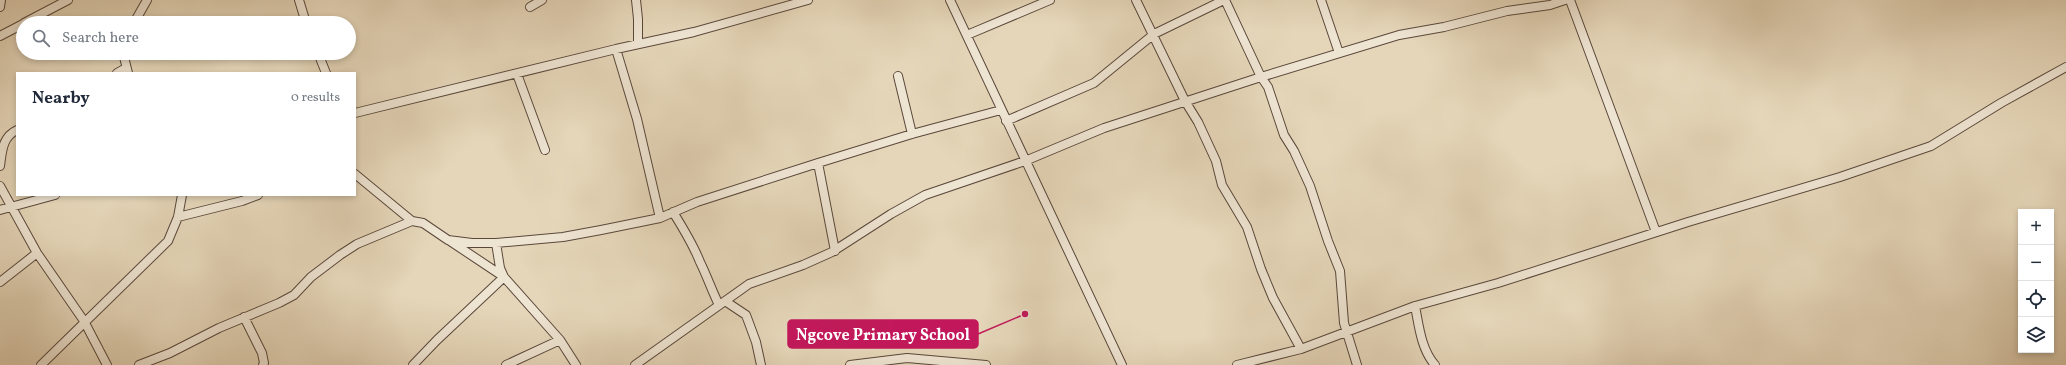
<!DOCTYPE html>
<html lang="en">
<head>
<meta charset="utf-8">
<style>
  body { margin:0; font-family:Vollkorn,serif; background:#f2f2f3; color:#1f2937 }
  .controls { position:absolute; right:12px; bottom:12px; display:grid; overflow:hidden; border-radius:0px; box-shadow:0 2px 6px #0003 }
  .controls button { width:36px; height:36px; display:grid; place-items:center; padding:0; border:0; border-bottom:1px solid #e0e1e3; background:#fff; color:#1f2937; font:20px sans-serif }
  .list { margin:0; padding:0; list-style:none }
  h2 { display:flex; justify-content:space-between; align-items:center; height:52px; margin:0; padding:0 16px; font-size:17px }
  h2 small { font-size:13px; font-weight:400; color:#747a83 }
  .icon { flex:none; width:22px; height:22px; fill:none; stroke:currentColor; stroke-width:2; stroke-linecap:round; stroke-linejoin:round }
  .map { position:relative; flex:none; width:2066px; height:365px; overflow:hidden }
  .search { position:absolute; background:#fff; box-shadow:0 2px 6px #0003; left:16px; top:16px; width:340px; height:44px; display:flex; align-items:center; gap:10px; box-sizing:border-box; padding:0 14px; border-radius:22px; color:#747a83; font-size:15px }
  .panel { position:absolute; background:#fff; box-shadow:0 2px 6px #0003; left:16px; top:72px; width:340px; height:124px; border-radius:0px }
  .map>svg:first-child { display:block }
  .lines { fill:none; stroke-linecap:round; stroke-linejoin:round }
  .street-casing { stroke:#5a483b; stroke-width:10 }
  .street { stroke:#eee4d2; stroke-width:8 }
  .leader { fill:none; stroke:#c2185b; stroke-width:1.5 }
  .callout-dot { fill:#c2185b; stroke:#eee4d2; stroke-width:1.5 }
  .callout { fill:#c2185b; stroke:#c2185b; stroke-width:1.5 }
  .callout-label { font-size:16px; text-anchor:middle; font-weight:bold; fill:#fff }
</style>
</head>
<body>
<div class="map">
<svg width="2066" height="365" viewBox="0 0 2066 365">
  <rect width="100%" height="100%" fill="#e5d6b9"/>
  <filter id="stains"><feTurbulence type="fractalNoise" baseFrequency=".005" numOctaves="4"/><feColorMatrix values="0 0 0 0 .2 0 0 0 0 .09 0 0 0 0 .02 0 0 0 .5 -.17"/></filter>
  <radialGradient id="worn" r=".72"><stop offset=".6" stop-color="#630" stop-opacity="0"/><stop offset="1" stop-color="#630" stop-opacity=".3"/></radialGradient>
  <g class="lines">
    <g class="street-casing">
      <path id="street" d="M 299,0 L 306,23
        M 636,0 L 638,19 L 638,44
        M 950,0 L 1122,365
        M 1136,0 L 1185,101 L 1198,122 L 1216,161 L 1222,185 L 1247,227 L 1261,269 L 1273,298 L 1301,349
        M 1225,0 L 1261,77 L 1268,87 L 1284,135 L 1294,151 L 1310,186 L 1328,241 L 1340,271 L 1344,323 L 1357,365
        M 1321,0 L 1339,53
        M 1570,0 L 1656,232
        M 0,7 L 1,0
        M 530,7 L 542,0
        M 24,23 L 68,0
        M 134,23 L 147,0
        M 967,35 L 1050,0
        M 0,36 L 23,24
        M 616,49 L 637,119 L 660,218
        M 123,53 L 128,73
        M 318,53 L 326,73
        M 117,73 L 126,68
        M 517,74 L 545,150
        M 898,76 L 912,134
        M 355,113 L 616,49 L 694,32 L 808,0
        M 1006,121 L 1094,83 L 1154,34 L 1224,0
        M 818,163 L 835,251
        M 0,166 C 2,152 2,137 17,130
        M 355,174 L 412,221
        M 0,186 L 37,253 L 84,321 L 107,365
        M 0,210 L 55,195
        M 673,212 C 683,228 693,244 700,262 C 707,276 712,291 719,305
        M 178,217 L 242,201 L 258,195
        M 496,243 L 500,268 L 504,277 L 560,340 L 576,365
        M 0,282 L 37,253
        M 725,301 L 746,315 L 756,342 L 761,365
        M 1415,306 C 1419,326 1421,349 1435,365
        M 244,317 L 262,353 L 264,363 L 263,365
        M 41,365 L 168,241 L 178,217 L 182,195
        M 139,365 L 170,353 L 219,328 L 279,303 L 294,295 L 311,277 L 340,255 L 357,244 L 412,221 L 423,223 L 448,240 L 472,243 L 496,243 L 563,237 L 601,230 L 660,218 L 697,202 L 818,163 L 912,134 L 1001,110
        M 413,365 L 437,340 L 504,277 L 450,241
        M 506,365 L 560,340
        M 635,365 L 749,284 L 803,265 L 832,252 L 891,214 L 925,195 L 1025,161 L 1104,128 L 1261,77 L 1399,35 L 1444,27 L 1507,11 L 1550,5 L 1565,0
        M 850,365 L 907,358 L 986,365
        M 1237,365 L 1301,349 L 1415,306 L 1498,283 L 1688,222 L 1840,177 L 1931,146 L 2001,103 L 2066,67"/>
    </g>
    <use href="#street" class="street"/>
  </g>
  <path class="leader" d="M1025 314L978 334"/>
  <circle class="callout-dot" cx="1025" cy="314" r="4"/>
  <rect class="callout" x="788" y="320" width="190" height="28" rx="4"/>
  <g class="callout-label">
    <text x="883" y="340">Ngcove Primary School</text>
  </g>
  <rect width="100%" height="100%" filter="url(#stains)"/>
  <rect width="100%" height="100%" fill="url(#worn)"/>
</svg>
<div class="controls">
<button>+</button>
<button>−</button>
<button><svg class="icon" aria-label="locate" viewBox="0 0 24 24"><circle cx="12" cy="12" r="6"/><path d="M12 2v4M12 18v4M2 12h4M18 12h4"/></svg></button>
<button><svg class="icon" aria-label="layers" viewBox="0 0 24 24"><path d="M12 4l9 5-9 5-9-5zM3 14l9 5 9-5"/></svg></button>
</div>
<div class="search"><svg class="icon" aria-label="search" viewBox="0 0 24 24"><circle cx="10" cy="10" r="6"/><path d="M15 15l6 6"/></svg>Search here</div>
<section class="panel">
<h2>Nearby<small>0 results</small></h2>
<ul class="list">
</ul>
</section>
</div>
</body>
</html>
